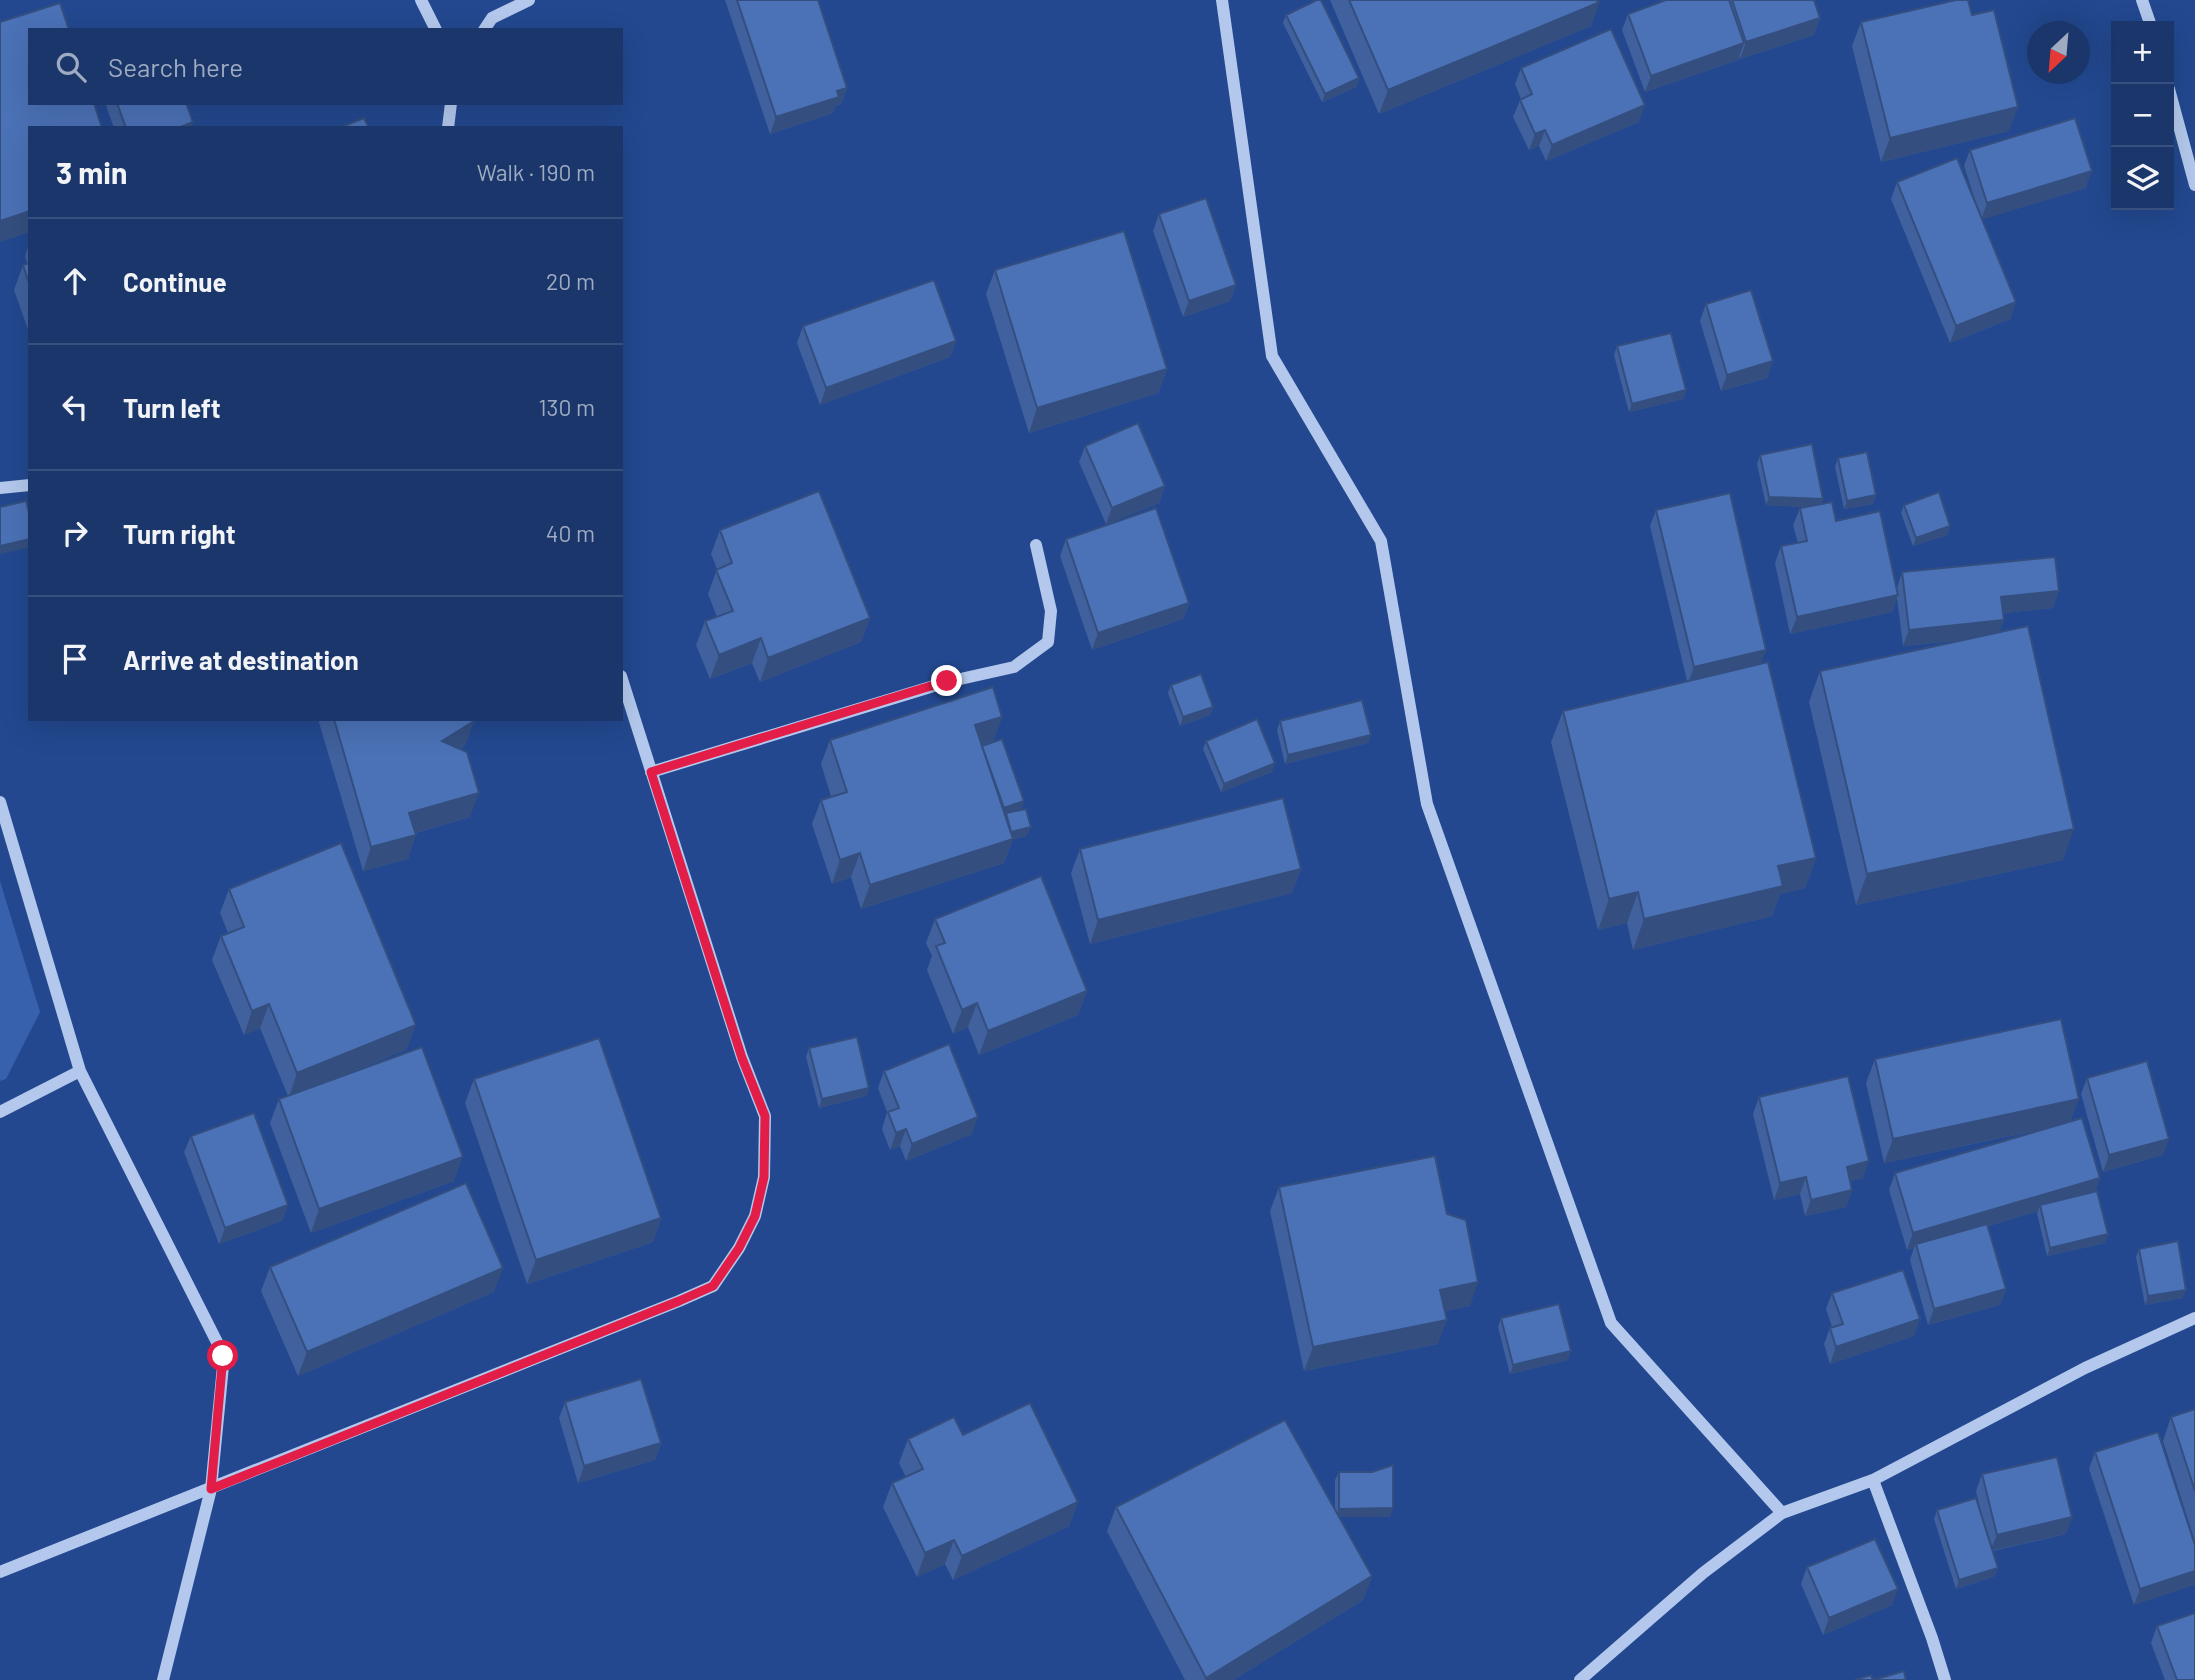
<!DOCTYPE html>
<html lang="en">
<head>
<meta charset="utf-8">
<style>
  body { margin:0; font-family:Barlow,sans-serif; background:#233e71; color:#f1f3f6 }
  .controls { position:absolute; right:21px; top:21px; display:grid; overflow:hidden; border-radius:0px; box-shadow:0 7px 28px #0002 }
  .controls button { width:63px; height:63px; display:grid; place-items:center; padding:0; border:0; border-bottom:2px solid #38507e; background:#1a366b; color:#f1f3f6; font:35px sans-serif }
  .compass { position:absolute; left:2027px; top:21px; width:63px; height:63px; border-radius:50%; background:#1a366b; box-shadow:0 7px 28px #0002; rotate:206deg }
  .stop { position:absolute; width:21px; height:21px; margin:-16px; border:5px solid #e11d48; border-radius:50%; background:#fff }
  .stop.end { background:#e11d48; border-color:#fff; box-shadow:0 2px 7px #0008 }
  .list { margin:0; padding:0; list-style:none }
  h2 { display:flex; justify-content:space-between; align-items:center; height:91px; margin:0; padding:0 28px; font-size:30px }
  h2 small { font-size:23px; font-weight:400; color:#9fabc1 }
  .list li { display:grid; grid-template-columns:46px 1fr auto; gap:21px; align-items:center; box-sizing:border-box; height:126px; padding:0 28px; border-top:2px solid #38507e }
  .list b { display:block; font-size:26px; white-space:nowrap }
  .list em { font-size:23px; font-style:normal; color:#9fabc1 }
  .icon { flex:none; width:38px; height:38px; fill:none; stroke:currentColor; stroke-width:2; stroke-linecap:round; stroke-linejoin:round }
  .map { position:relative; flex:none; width:2195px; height:1680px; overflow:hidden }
  .search { position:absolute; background:#1a366b; box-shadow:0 7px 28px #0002; left:28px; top:28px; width:595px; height:77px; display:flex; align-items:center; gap:18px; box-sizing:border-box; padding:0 24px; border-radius:0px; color:#9fabc1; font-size:26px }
  .panel { position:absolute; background:#1a366b; box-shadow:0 7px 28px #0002; left:28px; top:126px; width:595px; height:595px; border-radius:0px }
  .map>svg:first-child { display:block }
  .green { fill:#3761ac }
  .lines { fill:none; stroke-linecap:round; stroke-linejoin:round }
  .minor { stroke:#b3c8ec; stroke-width:12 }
  .wall { fill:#40619d }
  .shaded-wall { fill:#344f7f }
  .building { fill:#4b71b6; stroke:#344f7f; stroke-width:2 }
  .route { stroke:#e11d48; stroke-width:9 }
</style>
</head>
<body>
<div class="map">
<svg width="2195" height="1680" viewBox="0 0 2195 1680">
  <rect width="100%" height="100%" fill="#23488f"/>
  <path class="green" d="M 0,881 L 40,1012 L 6,1079 L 0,1081 Z"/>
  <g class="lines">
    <path class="minor" d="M 421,0 L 436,30
      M 1222,0 L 1272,356 L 1381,541 L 1427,804 L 1611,1323 L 1782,1513
      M 2142,0 L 2151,26
      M 484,30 L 492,18 L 529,0
      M 2169,89 L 2195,185
      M 448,128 L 451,103
      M 0,488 L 30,485
      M 651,772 L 947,682 L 1014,667 L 1048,642 L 1051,611 L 1036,545
      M 0,802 L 80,1071 L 224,1356 L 211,1489 L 163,1680
      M 0,1112 L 80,1071
      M 1873,1480 L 1932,1638 L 1945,1680
      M 0,1572 L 679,1301 L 713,1286 L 739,1248 L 755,1216 L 764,1177 L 765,1116 L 742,1057 L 621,676
      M 1580,1680 L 1703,1573 L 1782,1513 L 1873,1480 L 2085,1368 L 2195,1318"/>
  </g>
  <path class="wall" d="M 725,0 L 818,0 L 847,88 L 841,104 L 835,106 L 833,113 L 770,134 Z
    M 1330,0 L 1596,0 L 1591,26 L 1379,114 Z
    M 1666,0 L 1814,0 L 1820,18 L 1814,35 L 1740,59 L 1739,56 L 1738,60 L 1645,92 L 1622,30 L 1628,14 Z
    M 1286,15 L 1359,78 L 1356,87 L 1322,102 L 1283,23 Z
    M 1972,15 L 2009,131 L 1881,162 L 1852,46 L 1861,22 Z
    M 1521,68 L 1639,122 L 1546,161 L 1539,146 L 1529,150 L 1513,117 L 1520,100 L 1521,99 L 1515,84 Z
    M 105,103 L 186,103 L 191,128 L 114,128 Z
    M 1970,150 L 2086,188 L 1982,219 L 2016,302 L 2010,319 L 1950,343 L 1891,199 L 1897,182 L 1978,209 L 1964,166 Z
    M 1159,214 L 1236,285 L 1230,301 L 1183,317 L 1153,231 Z
    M 30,241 L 30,335 L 14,290 L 23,265 L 27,264 L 25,256 Z
    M 995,270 L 1167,369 L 1158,393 L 1029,433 L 986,294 Z
    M 1706,304 L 1773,361 L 1767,378 L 1721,391 L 1700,321 Z
    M 803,326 L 956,341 L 950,357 L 820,405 L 797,343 Z
    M 1617,346 L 1686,390 L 1683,399 L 1629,412 L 1614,355 Z
    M 1085,446 L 1165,486 L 1159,503 L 1106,524 L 1079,462 Z
    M 1760,455 L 1823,499 L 1821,504 L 1897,588 L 1902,572 L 2053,608 L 2003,613 L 2004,620 L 1999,632 L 2063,860 L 1856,905 L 1809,702 L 1820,671 L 1962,640 L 1903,646 L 1897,598 L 1892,612 L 1790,634 L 1775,563 L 1781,546 L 1798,543 L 1793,525 L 1800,508 L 1805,507 L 1766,505 L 1757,464 Z
    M 1838,458 L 1876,495 L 1873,504 L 1844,509 L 1835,467 Z
    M 1904,505 L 1950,526 L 1947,535 L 1913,546 L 1901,513 Z
    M 1656,510 L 1766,650 L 1761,663 L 1816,858 L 1805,888 L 1780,894 L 1772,916 L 1633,950 L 1627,923 L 1598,930 L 1551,742 L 1563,711 L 1687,681 L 1650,526 Z
    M 720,530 L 870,618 L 861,642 L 760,682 L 752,663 L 710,679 L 696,645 L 705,621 L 717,617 L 708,594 L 717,569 L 711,554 Z
    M 1066,539 L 1189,603 L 1183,619 L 1092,650 L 1060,556 Z
    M 1171,685 L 1213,707 L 1210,715 L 1180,726 L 1168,693 Z
    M 1002,717 L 993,741 L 982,745 L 1024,801 L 1021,810 L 1016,811 L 1027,836 L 1013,839 L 1004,863 L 861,909 L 851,877 L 832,884 L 812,824 L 821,800 L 831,796 L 821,764 L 830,740 Z
    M 318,719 L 474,719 L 474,721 L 465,745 L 460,749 L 470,817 L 416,833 L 408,859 L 363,871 Z
    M 1280,721 L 1371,735 L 1368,743 L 1285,764 L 1277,730 Z
    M 1206,741 L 1272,772 L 1221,792 L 1203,749 Z
    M 1080,849 L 1301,869 L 1292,893 L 1090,944 L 1071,873 Z
    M 229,889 L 407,1049 L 327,1082 L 454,1181 L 311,1233 L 270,1123 L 279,1099 L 288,1096 L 260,1028 L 244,1035 L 212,960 L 221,936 L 228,933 L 220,913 Z
    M 935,919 L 1087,991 L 1078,1015 L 979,1055 L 968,1027 L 953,1034 L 927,970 L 932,956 L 926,943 Z
    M 809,1048 L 869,1088 L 866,1096 L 819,1108 L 806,1057 Z
    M 1875,1059 L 2070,1122 L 2100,1178 L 2095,1191 L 2108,1234 L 2105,1243 L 2047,1256 L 2037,1213 L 2038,1211 L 1988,1226 L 2006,1289 L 2000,1305 L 1928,1325 L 1910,1260 L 1914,1248 L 1907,1250 L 1889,1190 L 1895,1173 L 2057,1126 L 1884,1163 L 1866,1083 Z
    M 884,1071 L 972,1134 L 906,1161 L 900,1146 L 890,1150 L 882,1129 L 887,1112 L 878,1088 Z
    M 2087,1078 L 2163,1155 L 2103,1172 L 2081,1094 Z
    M 474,1079 L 661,1218 L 653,1242 L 527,1284 L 465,1103 Z
    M 1759,1097 L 1863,1178 L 1850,1181 L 1852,1190 L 1846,1207 L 1805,1216 L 1800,1194 L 1774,1200 L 1753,1114 Z
    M 191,1136 L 288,1205 L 282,1221 L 219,1244 L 184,1152 Z
    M 1279,1187 L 1447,1214 L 1470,1306 L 1445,1311 L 1438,1344 L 1304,1371 L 1270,1211 Z
    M 2139,1249 L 2183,1298 L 2145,1305 L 2136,1257 Z
    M 270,1267 L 494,1292 L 298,1376 L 261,1291 Z
    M 1832,1293 L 1914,1336 L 1830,1364 L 1824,1344 L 1830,1328 L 1832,1327 L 1826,1309 Z
    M 1501,1318 L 1568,1360 L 1510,1374 L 1498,1327 Z
    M 565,1402 L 661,1443 L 655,1460 L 578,1483 L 559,1418 Z
    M 2195,1409 L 2195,1542 L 2163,1441 L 2171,1417 Z
    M 963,1435 L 1078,1502 L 1069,1526 L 953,1580 L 945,1564 L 917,1577 L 883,1507 L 892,1483 L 906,1477 L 899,1463 L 908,1439 Z
    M 2095,1452 L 2195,1545 L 2134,1605 L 2089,1469 Z
    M 1339,1472 L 1390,1517 L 1339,1517 L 1372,1576 L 1363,1600 L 1233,1680 L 1185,1680 L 1107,1531 L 1116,1507 L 1335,1511 L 1335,1480 Z
    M 1982,1474 L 2072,1517 L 2066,1534 L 1993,1551 L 1995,1576 L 1956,1589 L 1934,1519 L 1937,1510 L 1982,1517 L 1976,1491 Z
    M 1807,1567 L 1892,1605 L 1823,1635 L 1801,1584 Z
    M 2157,1626 L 2195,1680 L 2165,1680 L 2151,1643 Z"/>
  <path class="shaded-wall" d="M 1600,2 L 1591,26 L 1379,114 L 1388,90 Z
    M 1820,18 L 1814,35 L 1740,59 L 1746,42 Z
    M 1744,43 L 1738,60 L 1645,92 L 1651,76 Z
    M 1359,78 L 1356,87 L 1322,102 L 1325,94 Z
    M 847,88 L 841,104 L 835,106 L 833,113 L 770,134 L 776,117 L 837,91 Z
    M 1645,105 L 1639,122 L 1546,161 L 1552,145 Z
    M 2018,107 L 2009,131 L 1881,162 L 1890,138 Z
    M 193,122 L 191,128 L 178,128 Z
    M 1545,130 L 1539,146 L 1529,150 L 1535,134 Z
    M 2092,171 L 2086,188 L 1981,220 L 1987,203 Z
    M 30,211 L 30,232 L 0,242 L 0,221 Z
    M 1236,285 L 1230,301 L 1183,317 L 1189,301 Z
    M 2016,302 L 2010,319 L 1950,343 L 1956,326 Z
    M 956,341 L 950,357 L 820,405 L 826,388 Z
    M 1773,361 L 1767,378 L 1721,391 L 1727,375 Z
    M 1167,369 L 1158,393 L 1029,433 L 1037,408 Z
    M 1686,390 L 1683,399 L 1629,412 L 1632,404 Z
    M 1165,486 L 1159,503 L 1106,524 L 1112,508 Z
    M 1876,495 L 1873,504 L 1844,509 L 1847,501 Z
    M 1769,497 L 1823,499 L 1820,508 L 1766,505 Z
    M 1950,526 L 1947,535 L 1913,546 L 1916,538 Z
    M 30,539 L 30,547 L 0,554 L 0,546 Z
    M 2059,591 L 2053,608 L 1995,614 L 2001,597 Z
    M 1898,595 L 1892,612 L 1790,634 L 1797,617 Z
    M 1189,603 L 1183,619 L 1092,650 L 1098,633 Z
    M 870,618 L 861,642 L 760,682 L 768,658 Z
    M 2004,620 L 1998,636 L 1903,646 L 1909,630 Z
    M 761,638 L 752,663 L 710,679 L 719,655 Z
    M 1766,650 L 1760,667 L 1688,684 L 1694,667 Z
    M 1213,707 L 1210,715 L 1180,726 L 1183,717 Z
    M 1002,717 L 993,741 L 967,749 L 975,725 Z
    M 474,721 L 465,745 L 434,765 L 442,741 Z
    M 1371,735 L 1368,743 L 1285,764 L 1288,755 Z
    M 1275,763 L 1272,772 L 1221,792 L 1224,784 Z
    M 479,793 L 470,817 L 401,837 L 409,813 Z
    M 1024,801 L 1021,810 L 1001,817 L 1004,808 Z
    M 1031,827 L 1027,836 L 1013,839 L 1004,863 L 861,909 L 870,885 L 1011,832 Z
    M 2074,829 L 2063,860 L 1856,905 L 1867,874 Z
    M 416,835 L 408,859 L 363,871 L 371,847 Z
    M 860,853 L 851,877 L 832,884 L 840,860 Z
    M 1816,858 L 1805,888 L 1780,894 L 1772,916 L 1633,950 L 1644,919 L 1778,866 Z
    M 1301,869 L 1292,893 L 1090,944 L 1098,920 Z
    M 1638,892 L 1627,923 L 1598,930 L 1609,899 Z
    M 1087,991 L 1078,1015 L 979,1055 L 988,1031 Z
    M 977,1003 L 968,1027 L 953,1034 L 962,1010 Z
    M 269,1004 L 260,1028 L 244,1035 L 252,1011 Z
    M 416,1025 L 407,1049 L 289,1097 L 297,1073 Z
    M 869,1088 L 866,1096 L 819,1108 L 822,1099 Z
    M 2079,1099 L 2070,1123 L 1884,1163 L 1893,1139 Z
    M 978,1117 L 972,1134 L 906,1161 L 912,1144 Z
    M 906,1129 L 900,1146 L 890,1150 L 896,1133 Z
    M 2169,1139 L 2163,1155 L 2103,1172 L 2109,1155 Z
    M 463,1157 L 454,1181 L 311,1233 L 319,1209 Z
    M 1869,1161 L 1863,1178 L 1841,1184 L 1847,1167 Z
    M 1806,1177 L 1800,1194 L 1774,1200 L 1780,1183 Z
    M 2100,1178 L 2094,1195 L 2040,1205 L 2038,1211 L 1917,1247 L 1916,1244 L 1914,1248 L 1907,1250 L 1913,1233 Z
    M 1852,1190 L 1846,1207 L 1805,1216 L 1811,1200 Z
    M 288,1205 L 282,1221 L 219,1244 L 225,1228 Z
    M 661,1218 L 653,1242 L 527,1284 L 536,1260 Z
    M 2108,1234 L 2105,1243 L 2047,1256 L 2050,1248 Z
    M 503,1268 L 494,1292 L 298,1376 L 307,1352 Z
    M 1478,1282 L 1470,1306 L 1432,1314 L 1440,1290 Z
    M 2006,1289 L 2000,1305 L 1928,1325 L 1934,1309 Z
    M 2186,1290 L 2183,1298 L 2145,1305 L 2148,1296 Z
    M 1920,1319 L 1914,1336 L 1830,1364 L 1836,1347 Z
    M 1447,1320 L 1438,1344 L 1304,1371 L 1313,1347 Z
    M 1571,1351 L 1568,1360 L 1510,1374 L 1513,1365 Z
    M 661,1443 L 655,1460 L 578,1483 L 584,1466 Z
    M 1078,1502 L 1069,1526 L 953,1580 L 962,1556 Z
    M 1393,1508 L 1390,1517 L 1335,1517 L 1339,1509 Z
    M 2072,1517 L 2066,1534 L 1990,1551 L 1997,1535 Z
    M 954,1540 L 945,1564 L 917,1577 L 925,1553 Z
    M 1998,1568 L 1995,1576 L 1956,1589 L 1959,1580 Z
    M 2195,1571 L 2195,1585 L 2134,1605 L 2140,1589 Z
    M 1372,1576 L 1363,1600 L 1233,1680 L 1205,1680 L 1206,1678 Z
    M 1898,1589 L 1892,1605 L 1823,1635 L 1829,1618 Z"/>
  <path class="building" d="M 737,0 L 818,0 L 847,88 L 837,91 L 839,97 L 776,117 Z
    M 1317,0 L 1321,0 L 1359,78 L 1325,94 L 1286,15 Z
    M 1349,0 L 1596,0 L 1600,2 L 1388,90 Z
    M 1666,0 L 1729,0 L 1744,43 L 1651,76 L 1628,14 Z
    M 1732,0 L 1814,0 L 1820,18 L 1746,42 Z
    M 1956,0 L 1968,0 L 1972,15 L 1994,10 L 2018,107 L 1890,138 L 1861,22 Z
    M 60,3 L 69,30 L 30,30 L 30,103 L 94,103 L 102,128 L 30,128 L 30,211 L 0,221 L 0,22 Z
    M 1611,29 L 1645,105 L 1552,145 L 1545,130 L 1535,134 L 1520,100 L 1532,94 L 1521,68 Z
    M 117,103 L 186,103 L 193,122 L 178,128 L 126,128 Z
    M 364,118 L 369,128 L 339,128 Z
    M 2075,118 L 2092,171 L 1987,203 L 1970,150 Z
    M 1957,158 L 2016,302 L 1956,326 L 1897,182 Z
    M 1206,198 L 1236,285 L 1189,301 L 1159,214 Z
    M 1124,231 L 1167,369 L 1037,408 L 995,270 Z
    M 30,263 L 30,286 L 23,265 Z
    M 934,280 L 956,341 L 826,388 L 803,326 Z
    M 1751,290 L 1773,361 L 1727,375 L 1706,304 Z
    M 1671,333 L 1686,390 L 1632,404 L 1617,346 Z
    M 1138,423 L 1165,486 L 1112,508 L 1085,446 Z
    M 1812,444 L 1823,499 L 1769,497 L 1760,455 Z
    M 1867,452 L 1876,495 L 1847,501 L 1838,458 Z
    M 819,491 L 870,618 L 768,658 L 761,638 L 719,655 L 705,621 L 733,611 L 716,570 L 732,563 L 720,530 Z
    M 1939,492 L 1950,526 L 1916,538 L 1904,505 Z
    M 1730,493 L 1766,650 L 1694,667 L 1656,510 Z
    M 26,501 L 30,516 L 30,539 L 0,546 L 0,507 Z
    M 1832,502 L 1836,521 L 1880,511 L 1898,595 L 1797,617 L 1781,546 L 1807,541 L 1800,508 Z
    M 1156,508 L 1189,603 L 1098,633 L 1066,539 Z
    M 2055,557 L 2059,591 L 2001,597 L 2004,620 L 1909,630 L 1902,572 Z
    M 2028,626 L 2074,829 L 1867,874 L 1820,671 Z
    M 1768,662 L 1816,858 L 1778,866 L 1783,886 L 1644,919 L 1638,892 L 1609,899 L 1563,711 Z
    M 1201,674 L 1213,707 L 1183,717 L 1171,685 Z
    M 993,687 L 1002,717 L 975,725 L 1013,839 L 870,885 L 860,853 L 840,860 L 821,800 L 847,792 L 830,740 Z
    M 1362,700 L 1371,735 L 1288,755 L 1280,721 Z
    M 334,719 L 474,719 L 474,721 L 442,741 L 467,752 L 479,793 L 409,813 L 416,835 L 371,847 Z
    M 1257,719 L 1275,763 L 1224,784 L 1206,741 Z
    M 1002,739 L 1024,801 L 1004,808 L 982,746 Z
    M 1283,798 L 1301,869 L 1098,920 L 1080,849 Z
    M 1026,809 L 1031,827 L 1011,832 L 1006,813 Z
    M 341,843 L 416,1025 L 297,1073 L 269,1004 L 252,1011 L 221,936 L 244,927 L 229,889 Z
    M 1041,876 L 1087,991 L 988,1031 L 977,1003 L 962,1010 L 936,946 L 945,943 L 935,919 Z
    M 2061,1019 L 2079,1099 L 1893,1139 L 1875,1059 Z
    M 857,1037 L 869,1088 L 822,1099 L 809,1048 Z
    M 599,1038 L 661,1218 L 536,1260 L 474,1079 Z
    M 949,1044 L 978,1117 L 912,1144 L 906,1129 L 896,1133 L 888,1112 L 899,1108 L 884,1071 Z
    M 422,1047 L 463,1157 L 319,1209 L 279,1099 Z
    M 2147,1061 L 2169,1139 L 2109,1155 L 2087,1078 Z
    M 1848,1076 L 1869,1161 L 1847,1167 L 1852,1190 L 1811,1200 L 1806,1177 L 1780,1183 L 1759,1097 Z
    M 254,1113 L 288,1205 L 225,1228 L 191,1136 Z
    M 2082,1118 L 2100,1178 L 1913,1233 L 1895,1173 Z
    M 1435,1156 L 1447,1214 L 1466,1220 L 1478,1282 L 1440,1290 L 1447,1320 L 1313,1347 L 1279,1187 Z
    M 466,1183 L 503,1268 L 307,1352 L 270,1267 Z
    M 2097,1191 L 2108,1234 L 2050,1248 L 2040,1205 Z
    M 1987,1224 L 2006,1289 L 1934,1309 L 1916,1244 Z
    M 2178,1241 L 2186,1290 L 2148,1296 L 2139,1249 Z
    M 1903,1270 L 1920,1319 L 1836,1347 L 1830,1328 L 1843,1324 L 1832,1293 Z
    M 1559,1304 L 1571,1351 L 1513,1365 L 1501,1318 Z
    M 641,1379 L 661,1443 L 584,1466 L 565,1402 Z
    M 1030,1403 L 1078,1502 L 962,1556 L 954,1540 L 925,1553 L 892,1483 L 923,1469 L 908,1439 L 954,1417 L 963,1435 Z
    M 2195,1409 L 2195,1491 L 2171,1417 Z
    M 1285,1420 L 1372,1576 L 1206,1678 L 1116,1507 Z
    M 2158,1432 L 2195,1545 L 2195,1571 L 2140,1589 L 2095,1452 Z
    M 2057,1457 L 2072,1517 L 1997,1535 L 1982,1474 Z
    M 1393,1465 L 1393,1508 L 1339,1509 L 1339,1472 L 1372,1472 Z
    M 1976,1498 L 1998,1568 L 1959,1580 L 1937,1510 Z
    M 1875,1539 L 1898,1589 L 1829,1618 L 1807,1567 Z
    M 2195,1613 L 2195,1680 L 2177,1680 L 2157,1626 Z
    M 1904,1671 L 1906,1680 L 1854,1680 L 1871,1675 L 1873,1680 Z"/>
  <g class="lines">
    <path class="route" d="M 223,1356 L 211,1489 L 679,1301 L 713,1286 L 739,1248 L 755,1216 L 764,1177 L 765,1116 L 742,1058 L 651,772 L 947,681"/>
  </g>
</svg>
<div class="controls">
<button>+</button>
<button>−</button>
<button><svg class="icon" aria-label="layers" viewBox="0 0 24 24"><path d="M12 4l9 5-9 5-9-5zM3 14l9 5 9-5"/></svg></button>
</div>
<svg class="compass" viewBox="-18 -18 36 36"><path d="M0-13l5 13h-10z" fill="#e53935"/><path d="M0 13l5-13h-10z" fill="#9fabc1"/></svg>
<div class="stop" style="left:223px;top:1356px"></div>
<div class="stop end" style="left:947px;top:681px"></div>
<div class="search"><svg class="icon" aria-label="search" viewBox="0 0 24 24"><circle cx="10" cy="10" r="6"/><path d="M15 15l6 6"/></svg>Search here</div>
<section class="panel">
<h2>3 min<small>Walk · 190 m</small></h2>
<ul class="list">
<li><svg class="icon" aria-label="ahead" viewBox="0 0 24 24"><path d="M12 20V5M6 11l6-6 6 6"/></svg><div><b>Continue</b></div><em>20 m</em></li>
<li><svg class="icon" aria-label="left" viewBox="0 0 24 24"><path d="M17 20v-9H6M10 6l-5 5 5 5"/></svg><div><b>Turn left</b></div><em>130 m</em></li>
<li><svg class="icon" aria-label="right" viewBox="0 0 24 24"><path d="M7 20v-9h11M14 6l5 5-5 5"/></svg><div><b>Turn right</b></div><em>40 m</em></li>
<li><svg class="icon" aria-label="arrive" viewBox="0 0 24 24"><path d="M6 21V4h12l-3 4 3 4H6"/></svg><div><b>Arrive at destination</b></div></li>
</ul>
</section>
</div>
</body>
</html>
